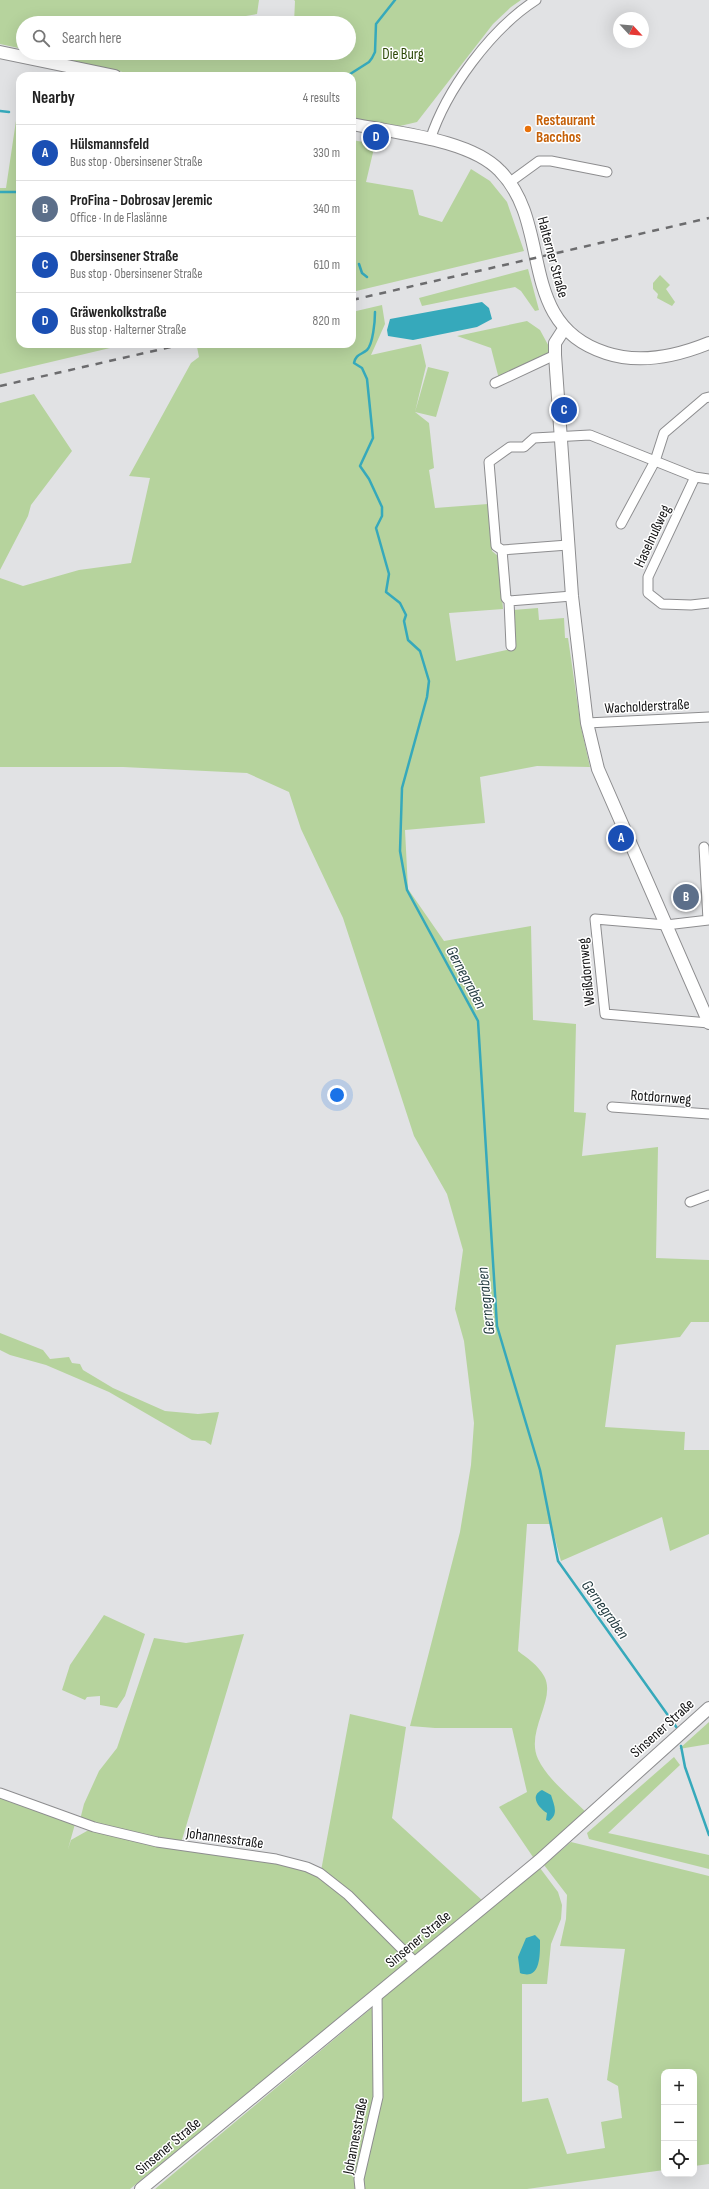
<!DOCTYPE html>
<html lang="en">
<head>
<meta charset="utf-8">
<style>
  body { margin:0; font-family:"Sofia Sans Condensed",sans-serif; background:#f2f2f2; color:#222 }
  .controls { position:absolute; right:12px; bottom:12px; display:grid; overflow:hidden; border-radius:8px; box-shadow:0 4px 16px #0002 }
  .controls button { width:36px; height:36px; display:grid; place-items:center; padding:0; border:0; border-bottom:1px solid #e0e0e0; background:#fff; color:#222; font:20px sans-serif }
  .compass { position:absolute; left:613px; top:12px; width:36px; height:36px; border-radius:50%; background:#fff; box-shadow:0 4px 16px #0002; rotate:116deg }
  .you { position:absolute; left:337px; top:1095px; width:14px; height:14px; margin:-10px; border:3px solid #fff; border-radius:50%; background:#1a73e8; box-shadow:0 0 0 6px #1a73e833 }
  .badge { display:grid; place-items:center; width:26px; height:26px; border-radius:50%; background:#7c3aed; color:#fff; font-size:13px; font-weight:700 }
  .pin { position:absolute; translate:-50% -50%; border:2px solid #fff; box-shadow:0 1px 4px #0006 }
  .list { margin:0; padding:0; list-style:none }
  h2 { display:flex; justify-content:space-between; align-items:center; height:52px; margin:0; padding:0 16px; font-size:17px }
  h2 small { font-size:13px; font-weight:400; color:#767676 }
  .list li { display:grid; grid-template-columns:26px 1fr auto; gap:12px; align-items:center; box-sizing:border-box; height:56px; padding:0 16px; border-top:1px solid #e0e0e0 }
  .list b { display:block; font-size:15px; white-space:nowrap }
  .list p { margin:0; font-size:13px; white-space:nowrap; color:#767676 }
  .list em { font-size:13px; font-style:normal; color:#767676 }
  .icon { flex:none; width:22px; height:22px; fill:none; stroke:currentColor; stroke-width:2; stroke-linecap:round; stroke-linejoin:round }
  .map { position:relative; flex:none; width:709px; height:2189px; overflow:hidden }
  .search { position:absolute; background:#fff; box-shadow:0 4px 16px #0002; left:16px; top:16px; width:340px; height:44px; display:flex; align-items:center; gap:10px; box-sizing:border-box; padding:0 14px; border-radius:22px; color:#767676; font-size:15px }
  .panel { position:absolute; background:#fff; box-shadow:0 4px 16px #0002; left:16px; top:72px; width:340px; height:276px; border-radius:12px }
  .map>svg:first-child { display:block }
  .green { fill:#b6d39d }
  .water { fill:#36a9bb }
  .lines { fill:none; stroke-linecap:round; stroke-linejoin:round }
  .stream { stroke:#36a9bb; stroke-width:2.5 }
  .street-casing { stroke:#8d8d8f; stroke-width:11 }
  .secondary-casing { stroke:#8d8d8f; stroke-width:14 }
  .street { stroke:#fff; stroke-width:9 }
  .secondary { stroke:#fff; stroke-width:12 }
  .rail { stroke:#6c6c6e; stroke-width:2.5; stroke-dasharray:7 7; stroke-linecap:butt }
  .food-dot { fill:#e8710a; stroke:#fff; stroke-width:1.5 }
  .labels { text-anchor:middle; stroke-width:3; stroke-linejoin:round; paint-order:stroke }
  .park-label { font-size:15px; fill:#2b4704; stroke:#fff }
  .food-label { font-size:15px; font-weight:bold; fill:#c56008; stroke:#fff; text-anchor:start }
  .street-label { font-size:15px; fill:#141415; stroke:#fff }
  .water-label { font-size:16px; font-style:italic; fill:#1f383d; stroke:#fff }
</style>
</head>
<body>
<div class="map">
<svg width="709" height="2189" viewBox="0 0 709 2189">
  <rect width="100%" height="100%" fill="#e1e2e4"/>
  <path class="green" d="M 0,0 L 259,0 L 257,14 L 246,16 L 245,23 L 23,23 L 23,49 L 0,44 Z
    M 294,0 L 521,0 L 511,7 L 493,24 L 417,122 L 400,126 L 352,119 L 352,76 L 140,76 L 40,53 L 267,53 L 291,56 L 291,53 L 349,53 L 349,23 L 294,23 L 295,1 Z
    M 17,114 L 20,114 L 20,344 L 127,344 L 0,374 L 0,188 L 6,188 Z
    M 352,140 L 375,144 L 366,182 L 413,190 L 419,215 L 442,222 L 471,169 L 490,181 L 507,202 L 524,251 L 352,292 Z
    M 528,269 L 539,310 L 535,311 L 521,291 L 515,287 L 422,306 L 419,298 Z
    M 660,275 L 670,285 L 666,289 L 675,302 L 672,306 L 657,298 L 658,294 L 653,289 L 653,283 Z
    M 382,305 L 385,324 L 371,355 L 421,344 L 426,366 L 415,412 L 429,423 L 434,468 L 429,470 L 435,508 L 488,504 L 492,551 L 499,557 L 503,609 L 449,613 L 456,661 L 516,648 L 513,610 L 538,608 L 539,620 L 564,618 L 565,638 L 568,638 L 581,727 L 590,767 L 537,766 L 480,777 L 485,823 L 405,830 L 408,889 L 444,941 L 531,926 L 533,1020 L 576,1024 L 574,1112 L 586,1113 L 582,1156 L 658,1147 L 656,1258 L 709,1260 L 709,1322 L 691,1322 L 680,1337 L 616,1345 L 605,1427 L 685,1432 L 684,1450 L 709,1450 L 709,1534 L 670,1551 L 662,1517 L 561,1561 L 551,1524 L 527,1524 L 518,1651 C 527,1658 538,1665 544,1676 C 557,1699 525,1731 538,1759 C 548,1780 571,1797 587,1813 L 535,1860 L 499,1807 L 527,1792 L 512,1728 L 435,1728 L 410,1726 L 460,1532 L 471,1465 L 474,1423 L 464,1341 L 455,1309 L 463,1250 L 447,1194 L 414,1136 L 343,918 L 301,829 L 289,792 L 247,773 L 123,767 L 0,767 L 0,578 L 23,586 L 79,570 L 131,563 L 150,478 L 129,476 L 191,363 L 199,357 L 197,347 L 209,344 L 352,344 L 352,312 Z
    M 527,321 L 540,330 L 553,354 L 499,379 L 491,348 L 457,336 Z
    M 428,367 L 449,372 L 436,417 L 415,412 Z
    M 34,394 L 72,451 L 31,505 L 28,516 L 0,570 L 0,403 Z
    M 0,1333 L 43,1350 L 50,1359 L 69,1357 L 72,1363 L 80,1364 L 83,1370 L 113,1388 L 165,1411 L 198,1414 L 219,1412 L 211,1445 L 205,1441 L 192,1440 L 109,1392 L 46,1365 L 10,1355 L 0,1350 Z
    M 104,1615 L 145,1634 L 125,1696 L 117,1708 L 100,1705 L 100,1696 L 87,1697 L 85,1700 L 62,1690 L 70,1665 Z
    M 244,1634 L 181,1843 L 80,1820 L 84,1804 L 99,1771 L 117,1748 L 154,1638 L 186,1643 Z
    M 350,1714 L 406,1727 L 392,1818 L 483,1901 L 415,1958 L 321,1871 Z
    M 709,1722 L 709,1744 L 679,1749 Z
    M 674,1757 L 680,1765 L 608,1833 L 709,1855 L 709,1869 L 589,1839 L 587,1833 Z
    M 0,1793 L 75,1824 L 68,1849 L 71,1840 L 94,1827 L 276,1859 L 320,1873 L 409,1962 L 130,2189 L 0,2189 Z
    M 571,1842 L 709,1876 L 709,2164 L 694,2166 L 694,2072 L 664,2072 L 664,2170 L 527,2189 L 363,2189 L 362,2180 L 372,2137 L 380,1997 L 540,1868 L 558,1892 L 562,1905 L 561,1919 L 551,1944 L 547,1984 L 522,1984 L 522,2102 L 548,2098 L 567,2154 L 605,2148 L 601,2122 L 622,2118 L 618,2086 L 607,2080 L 625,1949 L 560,1946 L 566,1919 L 567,1895 L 544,1865 Z
    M 374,2006 L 375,2097 L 358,2189 L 155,2189 Z"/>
  <path class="water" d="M 482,302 L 489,308 L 492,319 L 477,327 L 413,340 L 388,336 L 387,330 L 390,319 Z
    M 542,1790 L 551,1795 C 554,1805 559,1814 549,1821 L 546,1820 L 547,1813 C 539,1808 529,1796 542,1790 Z
    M 535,1935 L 540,1940 C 540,1954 541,1981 520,1973 L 518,1957 L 526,1938 Z"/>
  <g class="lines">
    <path class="stream" d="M 347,76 L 369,62 L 372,58 L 375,52 L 376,24 L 395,0
      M 0,111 L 9,112
      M 19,113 L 20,113
      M 0,192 L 20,192
      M 352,211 L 353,218
      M 359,264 L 362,273 L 367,277
      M 375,312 C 375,321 373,344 367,350 C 361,355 356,354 354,363 L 362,368 L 367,379 L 373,438 L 360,466 L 369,479 L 382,507 L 382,516 L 376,528 L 389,574 L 386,592 L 400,603 L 406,615 L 404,621 L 408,640 L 420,651 L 429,681 L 427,697 L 402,788 L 400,851 L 407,890 L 478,1021 L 497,1326 L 540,1470 L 558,1561 L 677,1728
      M 681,1746 L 685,1767 L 709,1835"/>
    <g class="street-casing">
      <path id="street" d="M 430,140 C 446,90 491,29 536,0
        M 510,182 L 539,161 L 551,161 L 607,172
        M 495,383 L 555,355
        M 695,477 L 648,577 L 648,593 L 662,604 L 691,605 L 709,603
        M 621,524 L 655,461 L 664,433 L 705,398 L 709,397
        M 568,545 L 502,550 L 496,546 L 489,462 L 510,447 L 524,447 L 534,438 L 590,435 L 695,477 L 709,479
        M 502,550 L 506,598 L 509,601 L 572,596
        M 509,601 L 511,646
        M 587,723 L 709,717
        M 704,847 L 708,920
        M 709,1023 L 605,1014 L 595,919 L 666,925 L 709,920
        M 612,1107 L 709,1114
        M 690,1202 L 709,1195
        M 0,1793 L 94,1827 L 157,1842 L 276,1859 L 307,1867 L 320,1873 L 348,1895 L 415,1962
        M 360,2189 L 359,2179 L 378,2097 L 377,1993"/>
    </g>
    <g class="secondary-casing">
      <path id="secondary" d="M 0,52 L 115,76
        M 352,124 C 395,133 470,139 500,171 C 554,226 515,324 606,353 C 639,364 677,356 709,343
        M 564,329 L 555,343 L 555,355 L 572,596 L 587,723 L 598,769 L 709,1023
        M 141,2189 L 539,1861 L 709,1708"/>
    </g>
    <use href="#street" class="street"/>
    <use href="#secondary" class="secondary"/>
    <path class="rail" d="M 352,300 L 709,218
      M 0,386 L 184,344"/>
  </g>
  <circle class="food-dot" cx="528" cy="129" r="4"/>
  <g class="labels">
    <g class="park-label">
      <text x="403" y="59">Die Burg</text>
    </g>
    <g class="food-label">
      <text x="536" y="125">Restaurant<tspan x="536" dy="17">Bacchos</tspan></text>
    </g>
    <g class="street-label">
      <text transform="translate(553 257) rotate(75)" y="5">Halterner Straße</text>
      <text transform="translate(652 536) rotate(-65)" y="5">Haselnußweg</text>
      <text transform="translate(647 706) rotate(-3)" y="5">Wacholderstraße</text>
      <text transform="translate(586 972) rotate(-96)" y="5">Weißdornweg</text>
      <text transform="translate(661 1097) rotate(4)" y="5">Rotdornweg</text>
      <text transform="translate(662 1728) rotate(-42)" y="5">Sinsener Straße</text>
      <text transform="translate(225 1838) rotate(8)" y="5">Johannesstraße</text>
      <text transform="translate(418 1939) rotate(-40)" y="5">Sinsener Straße</text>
      <text transform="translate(355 2136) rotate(-79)" y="5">Johannesstraße</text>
      <text transform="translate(168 2146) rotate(-40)" y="5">Sinsener Straße</text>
    </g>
    <g class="water-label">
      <text transform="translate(467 977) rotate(62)" y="6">Gernegraben</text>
      <text transform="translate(485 1301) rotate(-96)" y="6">Gernegraben</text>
      <text transform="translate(606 1609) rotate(54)" y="6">Gernegraben</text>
    </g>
  </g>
</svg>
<div class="controls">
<button>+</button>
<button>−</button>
<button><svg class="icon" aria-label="locate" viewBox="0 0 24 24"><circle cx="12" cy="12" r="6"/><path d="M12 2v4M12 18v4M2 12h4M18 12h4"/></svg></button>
</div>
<svg class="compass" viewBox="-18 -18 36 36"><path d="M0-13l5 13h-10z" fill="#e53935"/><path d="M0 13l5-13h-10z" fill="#767676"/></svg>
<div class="you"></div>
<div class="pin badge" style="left:621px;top:838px;background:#1a4fb4">A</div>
<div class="pin badge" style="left:686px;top:897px;background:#5c6f8a">B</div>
<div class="pin badge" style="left:564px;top:410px;background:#1a4fb4">C</div>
<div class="pin badge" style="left:376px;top:137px;background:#1a4fb4">D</div>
<div class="search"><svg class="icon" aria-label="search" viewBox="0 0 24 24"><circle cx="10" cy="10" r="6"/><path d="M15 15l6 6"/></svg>Search here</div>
<section class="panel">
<h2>Nearby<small>4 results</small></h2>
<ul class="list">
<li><span class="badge" style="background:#1a4fb4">A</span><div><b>Hülsmannsfeld</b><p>Bus stop · Obersinsener Straße</p></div><em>330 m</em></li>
<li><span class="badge" style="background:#5c6f8a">B</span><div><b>ProFina - Dobrosav Jeremic</b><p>Office · In de Flaslänne</p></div><em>340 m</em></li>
<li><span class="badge" style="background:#1a4fb4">C</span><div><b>Obersinsener Straße</b><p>Bus stop · Obersinsener Straße</p></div><em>610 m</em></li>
<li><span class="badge" style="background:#1a4fb4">D</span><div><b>Gräwenkolkstraße</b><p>Bus stop · Halterner Straße</p></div><em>820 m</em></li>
</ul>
</section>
</div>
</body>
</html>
